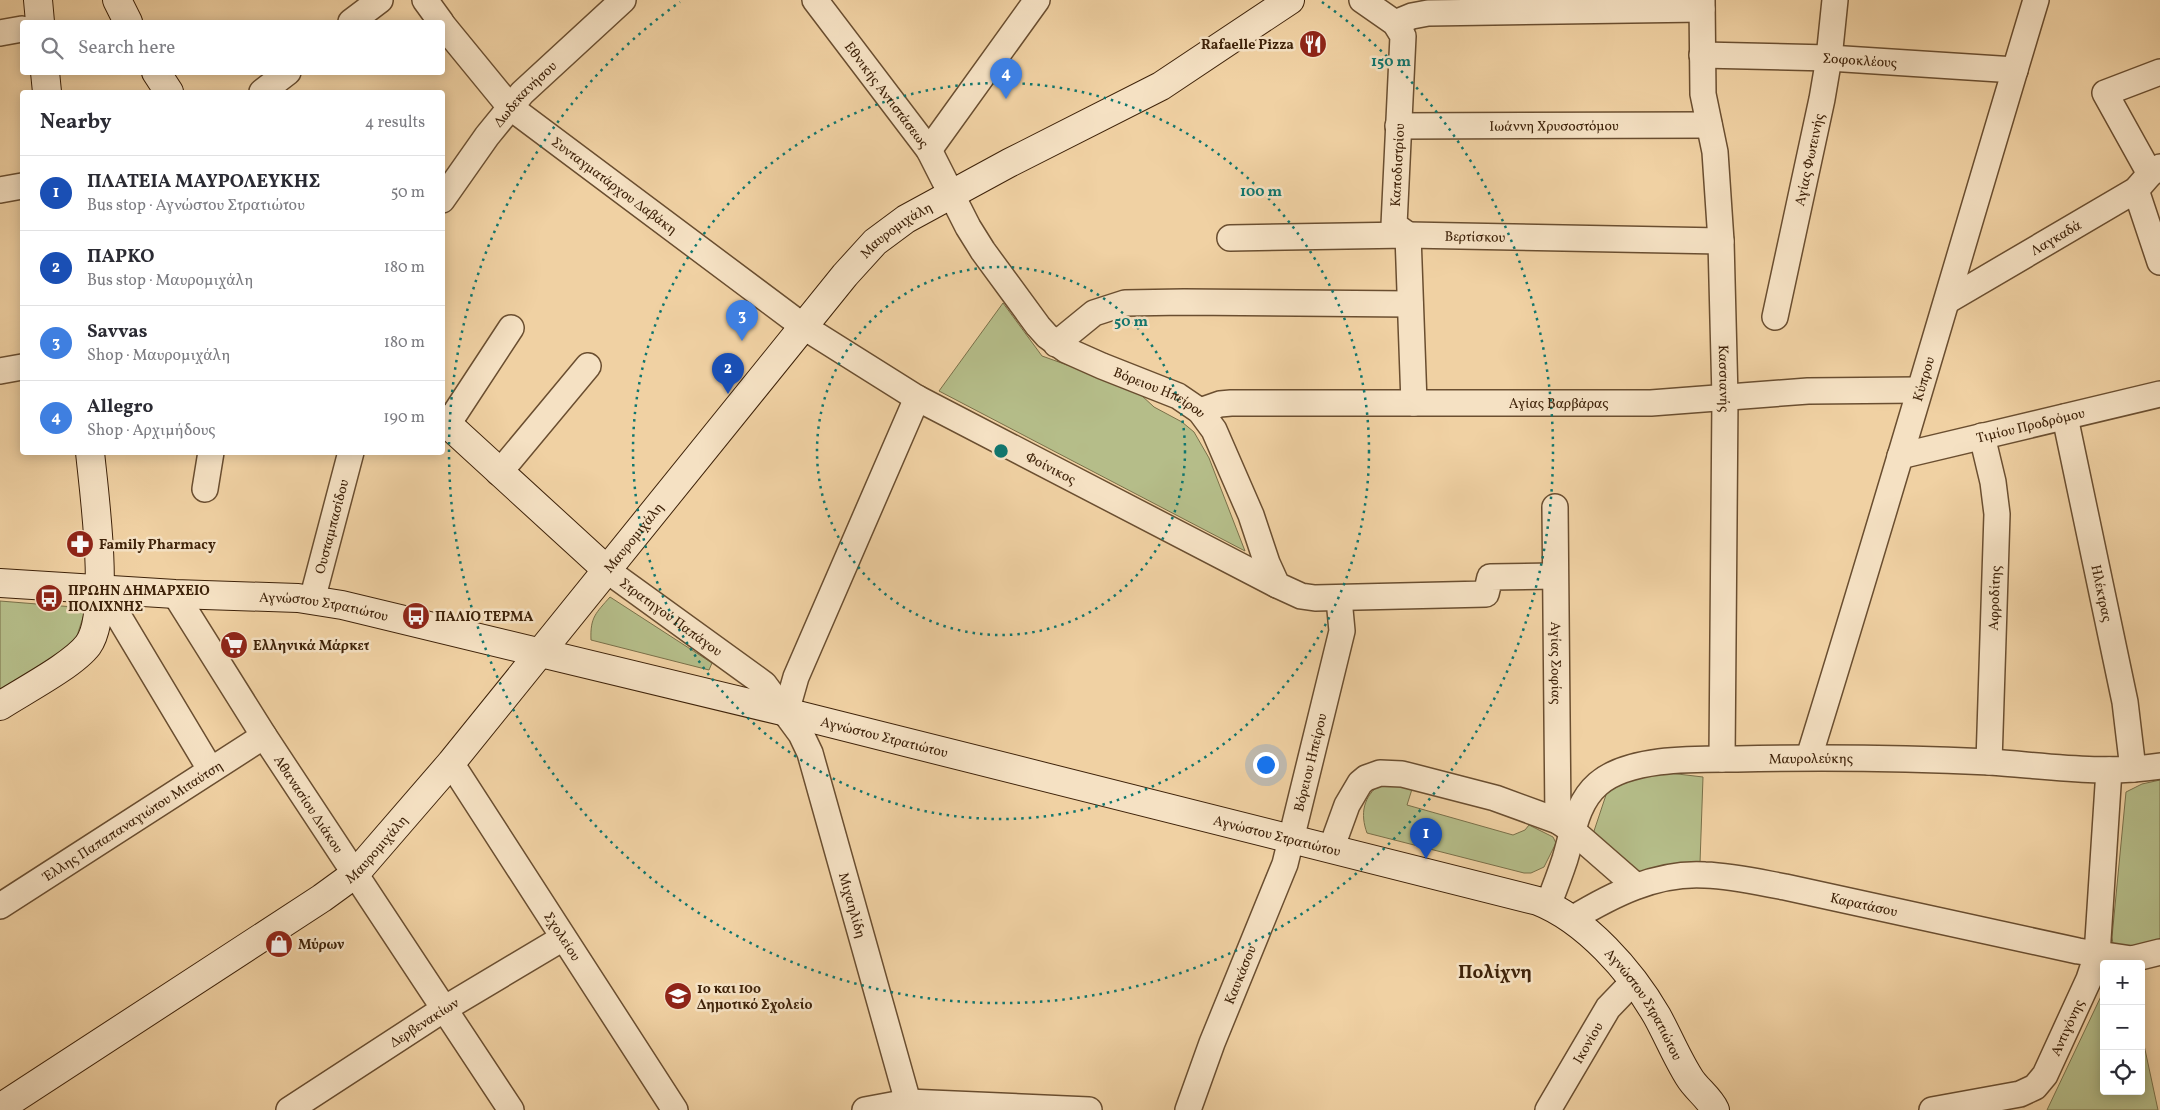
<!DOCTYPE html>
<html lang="en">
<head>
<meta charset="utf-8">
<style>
  body { margin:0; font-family:Vollkorn,serif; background:#f2f2f3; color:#2b2b33 }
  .controls { position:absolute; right:15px; bottom:15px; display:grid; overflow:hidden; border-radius:5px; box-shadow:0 2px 12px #0003 }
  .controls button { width:45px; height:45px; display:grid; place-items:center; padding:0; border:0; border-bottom:1px solid #e1e1e2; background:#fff; color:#2b2b33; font:25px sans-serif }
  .you { position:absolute; left:1265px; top:764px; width:18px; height:18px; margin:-12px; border:4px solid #fff; border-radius:50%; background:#1a73e8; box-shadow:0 0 0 8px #1a73e833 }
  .badge { display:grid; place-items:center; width:32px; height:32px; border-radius:50%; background:#8f2418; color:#fff; font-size:16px; font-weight:700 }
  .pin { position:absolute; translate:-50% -41px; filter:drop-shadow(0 1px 2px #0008) }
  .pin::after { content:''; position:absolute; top:26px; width:18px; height:15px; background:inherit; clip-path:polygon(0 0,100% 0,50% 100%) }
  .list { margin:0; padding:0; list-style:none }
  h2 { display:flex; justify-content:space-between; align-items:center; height:65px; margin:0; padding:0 20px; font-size:21px }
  h2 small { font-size:16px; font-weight:400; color:#7c7c81 }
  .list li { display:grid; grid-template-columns:32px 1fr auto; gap:15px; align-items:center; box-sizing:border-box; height:75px; padding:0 20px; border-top:1px solid #e1e1e2 }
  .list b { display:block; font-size:19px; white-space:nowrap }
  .list p { margin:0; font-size:16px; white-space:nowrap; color:#7c7c81 }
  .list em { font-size:16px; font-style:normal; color:#7c7c81 }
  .icon { flex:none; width:28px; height:28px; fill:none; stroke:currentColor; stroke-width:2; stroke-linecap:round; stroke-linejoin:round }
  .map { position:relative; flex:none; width:2160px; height:1110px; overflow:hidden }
  .search { position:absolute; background:#fff; box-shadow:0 2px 12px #0003; left:20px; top:20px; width:425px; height:55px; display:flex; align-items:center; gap:12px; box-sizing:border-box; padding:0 18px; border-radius:5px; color:#7c7c81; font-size:19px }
  .panel { position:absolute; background:#fff; box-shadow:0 2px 12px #0003; left:20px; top:90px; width:425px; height:365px; border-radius:5px }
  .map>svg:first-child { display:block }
  .green { fill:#b5bd89; stroke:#7a7049 }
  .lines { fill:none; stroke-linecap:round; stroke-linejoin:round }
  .street-casing { stroke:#6a4e30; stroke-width:28 }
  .secondary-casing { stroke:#3e2209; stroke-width:30 }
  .street { stroke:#f5e1c3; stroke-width:25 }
  .secondary { stroke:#f5e1c3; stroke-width:28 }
  .ring { fill:none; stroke:#0f766e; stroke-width:2.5; stroke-dasharray:2.5 5 }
  .labels { text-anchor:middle; stroke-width:5; stroke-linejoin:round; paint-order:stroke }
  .poi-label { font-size:14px; font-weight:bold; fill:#3e2209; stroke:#f5e1c3; text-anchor:start }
  .street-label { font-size:14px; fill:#3e2209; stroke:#f5e1c3 }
  .district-label { font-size:19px; font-weight:bold; fill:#3e2209; stroke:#f5e1c3 }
  .centre { fill:#0f766e; stroke:#f5e1c3; stroke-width:2.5 }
  .ring-label { font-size:15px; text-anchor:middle; font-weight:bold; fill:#0f766e; stroke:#f5e1c3; stroke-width:5; stroke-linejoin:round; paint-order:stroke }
</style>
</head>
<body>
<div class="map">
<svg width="2160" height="1110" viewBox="0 0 2160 1110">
  <rect width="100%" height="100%" fill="#f0d1a3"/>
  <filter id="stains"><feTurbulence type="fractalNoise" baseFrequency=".004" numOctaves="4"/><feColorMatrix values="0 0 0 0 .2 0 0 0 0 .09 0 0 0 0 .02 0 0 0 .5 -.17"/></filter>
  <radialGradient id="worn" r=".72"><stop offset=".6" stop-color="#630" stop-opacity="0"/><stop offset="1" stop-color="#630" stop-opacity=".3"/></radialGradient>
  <path class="green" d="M 1003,303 L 1042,356 L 1112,381 L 1140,394 L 1154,407 L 1182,422 L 1194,432 L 1209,458 L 1245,551 L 939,391 Z
    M 610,597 L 712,663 L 709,670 L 591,640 C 590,617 596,613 610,597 Z
    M 0,601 L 86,608 L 74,645 L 0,692 Z
    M 1669,773 L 1703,777 L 1700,863 L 1633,873 L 1592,837 L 1608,789 L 1630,779 Z
    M 2160,780 L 2160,939 L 2118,949 L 2113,944 L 2112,937 L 2126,792 L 2142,784 Z
    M 1381,784 L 1413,786 L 1407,805 L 1513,835 L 1525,830 L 1529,825 L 1553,837 L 1556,843 L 1544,867 L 1531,873 L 1524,873 L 1367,833 C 1360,814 1363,796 1381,784 Z
    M 2104,990 L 2104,1091 L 2141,1091 L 2141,1031 L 2158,1110 L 2047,1110 Z"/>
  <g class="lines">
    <g class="street-casing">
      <g id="street">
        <path d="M 425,0 L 441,22"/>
        <path id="s1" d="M 815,0 L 929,150 L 968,227 L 983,251 L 1038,326 L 1047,336 L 1066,350 L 1102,366 L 1178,396 L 1200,411 L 1214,430 L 1251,515 L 1267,563 L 1277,585 L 1301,596 L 1315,598 L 1486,594 L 1490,577 L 1555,576"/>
        <path d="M 1362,0 L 1395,23 L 1403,36 L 1394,225 L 1408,235 L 1414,403"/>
        <path id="s2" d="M 1702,0 L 1703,94 L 1715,152 L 1721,241 L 1725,398 L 1722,759"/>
        <path d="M 351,22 L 380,0"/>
        <path d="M 1395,23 L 1412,16 L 1428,13 L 1702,9"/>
        <path id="s3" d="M 442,24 L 510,107 L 804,327 L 917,398 L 1277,585"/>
        <path d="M 0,33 L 22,29"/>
        <path id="s4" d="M 1702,55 L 1829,58 L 2015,70"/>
        <path d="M 262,92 L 288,72"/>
        <path id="s5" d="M 1398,126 L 1709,125"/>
        <path d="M 929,150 L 1037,0"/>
        <path d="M 2150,174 L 2105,93 L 2160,72"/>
        <path d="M 0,190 L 22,186"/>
        <path d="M 2136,190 L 2160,262"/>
        <path id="s6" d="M 442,200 L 487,136 L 522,93 L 623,0"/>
        <path id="s7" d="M 1230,238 L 1408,235 L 1721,241"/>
        <path id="s8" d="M 1947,301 L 2136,190 L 2150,174 L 2160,167"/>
        <path id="s9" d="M 1775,317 L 1822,99 L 1829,58 L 1835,0"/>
        <path d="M 1056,344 L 1094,313 L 1125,303 L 1184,302 L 1410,304"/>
        <path d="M 0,371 L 22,367"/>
        <path id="s10" d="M 1200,411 L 1220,404 L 1231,403 L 1651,403 L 1808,391 L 1919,390"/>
        <path id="s11" d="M 2065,417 L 2125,702 L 2133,769"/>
        <path d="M 448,424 L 511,328"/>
        <path d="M 1982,436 L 1993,482 L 1997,514 L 1989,762"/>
        <path id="s12" d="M 1900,456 L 2160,394"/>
        <path d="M 499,473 L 588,366"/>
        <path d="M 205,489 L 211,452"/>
        <path id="s13" d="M 1555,507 L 1558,821"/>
        <path id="s14" d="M 608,571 L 764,684 L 801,734 L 810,753 L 908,1102"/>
        <path d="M 99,589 L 116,612 L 210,769"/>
        <path id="s15" d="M 175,594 L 264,736 L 511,1110"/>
        <path id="s16" d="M 312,600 L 351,452"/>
        <path d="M 786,712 L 796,677 L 917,398"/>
        <path id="s17" d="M 1809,757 C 1887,506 1960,252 2036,0"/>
        <path id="s18" d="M 451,763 L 675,1110"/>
        <path d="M 1331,849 L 1347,805 L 1360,783 L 1366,778 L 1380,773 L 1402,774 L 1495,798 L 1558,821 L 1573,831 L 1636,886"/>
        <path id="s19" d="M 1548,905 C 1554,890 1560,874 1565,859 C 1573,833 1576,803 1598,784 C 1629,757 1697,759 1737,759 C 1821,757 1906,758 1990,762 C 2047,766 2104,775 2160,766"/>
        <path id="s20" d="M 0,906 L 264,736"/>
        <path id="s21" d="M 1572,919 C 1612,895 1656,872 1705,875 C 1732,876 1758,882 1785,887 L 2078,951 L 2132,959 L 2160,952"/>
        <path id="s22" d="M 289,1110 L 444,1009 L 563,938"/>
        <path d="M 865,1110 L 908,1102 L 1089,1110"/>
        <path id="s23" d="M 1188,1110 L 1212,1043 L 1285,864 L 1342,631 L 1339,599"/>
        <path id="s24" d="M 1548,1110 L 1608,1008 L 1633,982"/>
        <path id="s25" d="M 1932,1110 L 2020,1094 L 2035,1087 L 2045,1075 L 2089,979 L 2097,955 L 2109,770"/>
      </g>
    </g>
    <g class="secondary-casing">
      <g id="secondary">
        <path d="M 38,0 L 40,22"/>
        <path d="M 117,0 L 128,22"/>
        <path d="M 45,72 L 47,92"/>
        <path d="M 156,72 L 169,92"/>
        <path d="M 442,419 L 608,571"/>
        <path id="s26" d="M 0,583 L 175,594 L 298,598 L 342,605 L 786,712 L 1538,901 C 1586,920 1631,971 1657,1016 C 1668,1036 1677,1058 1689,1077 C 1696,1089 1709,1097 1715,1110"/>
        <path d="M 0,706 C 23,691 73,665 88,645 C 111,614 94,493 90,452"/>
        <path id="s27" d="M 0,1108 L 322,898 L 355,874 L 451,763 L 845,275 L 875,242 L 906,219 L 1009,163 L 1161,86 L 1290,0"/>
      </g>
    </g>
    <use href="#street" class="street"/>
    <use href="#secondary" class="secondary"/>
  </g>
  <g class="ring">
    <circle cx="1001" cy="451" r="184"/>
    <circle cx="1001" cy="451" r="368"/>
    <path d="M1322 2A552 552 0 1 1 680 2"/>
  </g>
  <defs>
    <g id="restaurant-disc" transform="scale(1.4375)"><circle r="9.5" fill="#8f2418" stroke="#f5e1c3"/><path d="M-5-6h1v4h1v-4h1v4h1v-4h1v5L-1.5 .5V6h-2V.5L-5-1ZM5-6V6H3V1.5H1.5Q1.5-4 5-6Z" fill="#fff"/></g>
    <g id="pharmacy-disc" transform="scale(1.4375)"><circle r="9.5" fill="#8f2418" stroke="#f5e1c3"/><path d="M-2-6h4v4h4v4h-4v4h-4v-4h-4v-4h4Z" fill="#fff"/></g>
    <g id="bus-disc" transform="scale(1.4375)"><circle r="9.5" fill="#8f2418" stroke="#f5e1c3"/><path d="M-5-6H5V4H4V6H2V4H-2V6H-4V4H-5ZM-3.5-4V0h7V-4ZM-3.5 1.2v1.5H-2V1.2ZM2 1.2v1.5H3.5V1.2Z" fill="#fff"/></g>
    <g id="supermarket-disc" transform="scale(1.4375)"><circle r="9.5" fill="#8f2418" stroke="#f5e1c3"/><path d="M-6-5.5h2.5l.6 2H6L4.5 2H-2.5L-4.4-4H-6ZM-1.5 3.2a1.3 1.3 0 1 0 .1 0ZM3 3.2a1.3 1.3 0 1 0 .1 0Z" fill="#fff"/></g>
    <g id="shop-disc" transform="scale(1.4375)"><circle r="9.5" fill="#8f2418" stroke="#f5e1c3"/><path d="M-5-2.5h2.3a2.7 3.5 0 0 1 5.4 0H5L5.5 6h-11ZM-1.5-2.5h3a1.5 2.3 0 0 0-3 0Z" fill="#fff"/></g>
    <g id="school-disc" transform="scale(1.4375)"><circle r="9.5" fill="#8f2418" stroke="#f5e1c3"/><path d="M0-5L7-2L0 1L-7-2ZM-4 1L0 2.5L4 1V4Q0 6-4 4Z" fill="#fff"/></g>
  </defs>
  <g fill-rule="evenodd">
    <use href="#restaurant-disc" x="1313" y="44"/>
    <use href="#pharmacy-disc" x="80" y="544"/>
    <use href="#bus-disc" x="49" y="598"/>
    <use href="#bus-disc" x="416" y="616"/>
    <use href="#supermarket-disc" x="234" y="645"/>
    <use href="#shop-disc" x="279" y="944"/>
    <use href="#school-disc" x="678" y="996"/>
  </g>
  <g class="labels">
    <g class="poi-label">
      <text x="1294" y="49" text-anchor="end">Rafaelle Pizza</text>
      <text x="99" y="549">Family Pharmacy</text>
      <text x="68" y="595">ΠΡΩΗΝ ΔΗΜΑΡΧΕΙΟ<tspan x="68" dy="16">ΠΟΛΙΧΝΗΣ</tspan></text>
      <text x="435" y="621">ΠΑΛΙΟ ΤΕΡΜΑ</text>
      <text x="253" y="650">Ελληνικά Μάρκετ</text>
      <text x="298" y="949">Μύρων</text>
      <text x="697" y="993">1ο και 10ο<tspan x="697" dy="16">Δημοτικό Σχολείο</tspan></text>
    </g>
    <g class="street-label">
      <text dy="5" stroke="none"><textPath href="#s4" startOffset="158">Σοφοκλέους</textPath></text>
      <text dy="5" stroke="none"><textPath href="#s6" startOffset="135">Δωδεκανήσου</textPath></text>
      <text dy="5" stroke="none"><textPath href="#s1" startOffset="119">Εθνικής Αντιστάσεως</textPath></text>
      <text dy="5" stroke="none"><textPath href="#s5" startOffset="156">Ιωάννη Χρυσοστόμου</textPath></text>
      <text dy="5" stroke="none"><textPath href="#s9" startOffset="161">Αγίας Φωτεινής</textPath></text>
      <text transform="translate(1397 165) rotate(-87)" y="5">Καποδιστρίου</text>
      <text dy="5" stroke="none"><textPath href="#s3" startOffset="238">Συνταγματάρχου Δαβάκη</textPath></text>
      <text dy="5" stroke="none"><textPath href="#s27" startOffset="1268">Μαυρομιχάλη</textPath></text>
      <text dy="5" stroke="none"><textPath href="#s7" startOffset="245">Βερτίσκου</textPath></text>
      <text dy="5" stroke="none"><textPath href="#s8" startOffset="126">Λαγκαδά</textPath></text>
      <text dy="5" stroke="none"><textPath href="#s2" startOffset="380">Κασσιανής</textPath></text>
      <text dy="5" stroke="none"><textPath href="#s17" startOffset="395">Κύπρου</textPath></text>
      <text dy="5" stroke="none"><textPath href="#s1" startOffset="536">Βόρειου Ηπείρου</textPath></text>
      <text dy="5" stroke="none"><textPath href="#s10" startOffset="360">Αγίας Βαρβάρας</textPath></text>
      <text dy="5" stroke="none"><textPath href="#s12" startOffset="134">Τιμίου Προδρόμου</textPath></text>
      <text dy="5" stroke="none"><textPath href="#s3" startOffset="759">Φοίνικος</textPath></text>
      <text dy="5" stroke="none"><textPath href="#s16" startOffset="76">Ουσταμπασίδου</textPath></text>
      <text dy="5" stroke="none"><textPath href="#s27" startOffset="862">Μαυρομιχάλη</textPath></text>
      <text dy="5" stroke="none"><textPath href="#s11" startOffset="180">Ηλέκτρας</textPath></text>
      <text transform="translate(1994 598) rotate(-88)" y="5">Αφροδίτης</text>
      <text dy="5" stroke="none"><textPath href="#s26" startOffset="325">Αγνώστου Στρατιώτου</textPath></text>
      <text dy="5" stroke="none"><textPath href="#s14" startOffset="78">Στρατηγού Παπάγου</textPath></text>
      <text dy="5" stroke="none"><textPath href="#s13" startOffset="156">Αγίας Σοφίας</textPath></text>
      <text dy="5" stroke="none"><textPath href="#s26" startOffset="901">Αγνώστου Στρατιώτου</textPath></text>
      <text dy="5" stroke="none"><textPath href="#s19" startOffset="350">Μαυρολεύκης</textPath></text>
      <text dy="5" stroke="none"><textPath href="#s23" startOffset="369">Βόρειου Ηπείρου</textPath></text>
      <text dy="5" stroke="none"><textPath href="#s15" startOffset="249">Αθανασίου Διάκου</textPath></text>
      <text dy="5" stroke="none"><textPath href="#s20" startOffset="158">Έλλης Παπαπαναγιώτου Μιταύτση</textPath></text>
      <text dy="5" stroke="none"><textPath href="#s26" startOffset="1306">Αγνώστου Στρατιώτου</textPath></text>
      <text dy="5" stroke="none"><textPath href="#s27" startOffset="458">Μαυρομιχάλη</textPath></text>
      <text dy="5" stroke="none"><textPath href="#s21" startOffset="304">Καρατάσου</textPath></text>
      <text dy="5" stroke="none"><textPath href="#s14" startOffset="434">Μιχαηλίδη</textPath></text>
      <text dy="5" stroke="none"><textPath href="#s18" startOffset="206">Σχολείου</textPath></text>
      <text dy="5" stroke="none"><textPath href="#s23" startOffset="145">Καυκάσου</textPath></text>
      <text dy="5" stroke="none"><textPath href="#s26" startOffset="1726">Αγνώστου Στρατιώτου</textPath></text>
      <text dy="5" stroke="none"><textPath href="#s22" startOffset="161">Δερβενακίων</textPath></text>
      <text dy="5" stroke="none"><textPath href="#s25" startOffset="174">Αντιγόνης</textPath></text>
      <text dy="5" stroke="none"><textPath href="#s24" startOffset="78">Ικονίου</textPath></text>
    </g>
    <g class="district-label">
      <text x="1495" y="978">Πολίχνη</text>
    </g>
  </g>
  <circle cx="1001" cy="451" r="8" class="centre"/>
  <g class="ring-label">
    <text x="1391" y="66">150 m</text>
    <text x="1261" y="196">100 m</text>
    <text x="1131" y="326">50 m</text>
  </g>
  <rect width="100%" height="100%" filter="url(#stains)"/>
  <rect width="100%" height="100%" fill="url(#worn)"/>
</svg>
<div class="controls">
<button>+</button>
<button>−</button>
<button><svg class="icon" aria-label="locate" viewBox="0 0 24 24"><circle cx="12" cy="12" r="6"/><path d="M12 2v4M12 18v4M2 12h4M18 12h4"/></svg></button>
</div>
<div class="you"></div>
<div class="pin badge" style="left:1426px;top:859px;background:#1a4fb4">1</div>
<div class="pin badge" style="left:728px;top:394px;background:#1a4fb4">2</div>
<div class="pin badge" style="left:742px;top:341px;background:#3f7fe0">3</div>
<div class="pin badge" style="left:1006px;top:99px;background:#3f7fe0">4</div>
<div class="search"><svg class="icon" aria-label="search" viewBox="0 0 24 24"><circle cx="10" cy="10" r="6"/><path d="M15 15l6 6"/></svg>Search here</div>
<section class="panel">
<h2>Nearby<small>4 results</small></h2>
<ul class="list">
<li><span class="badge" style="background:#1a4fb4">1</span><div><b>ΠΛΑΤΕΙΑ ΜΑΥΡΟΛΕΥΚΗΣ</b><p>Bus stop · Αγνώστου Στρατιώτου</p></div><em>50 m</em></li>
<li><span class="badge" style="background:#1a4fb4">2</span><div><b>ΠΑΡΚΟ</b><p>Bus stop · Μαυρομιχάλη</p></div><em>180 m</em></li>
<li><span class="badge" style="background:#3f7fe0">3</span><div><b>Savvas</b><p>Shop · Μαυρομιχάλη</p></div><em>180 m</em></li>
<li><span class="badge" style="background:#3f7fe0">4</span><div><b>Allegro</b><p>Shop · Αρχιμήδους</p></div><em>190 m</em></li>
</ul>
</section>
</div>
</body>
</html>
